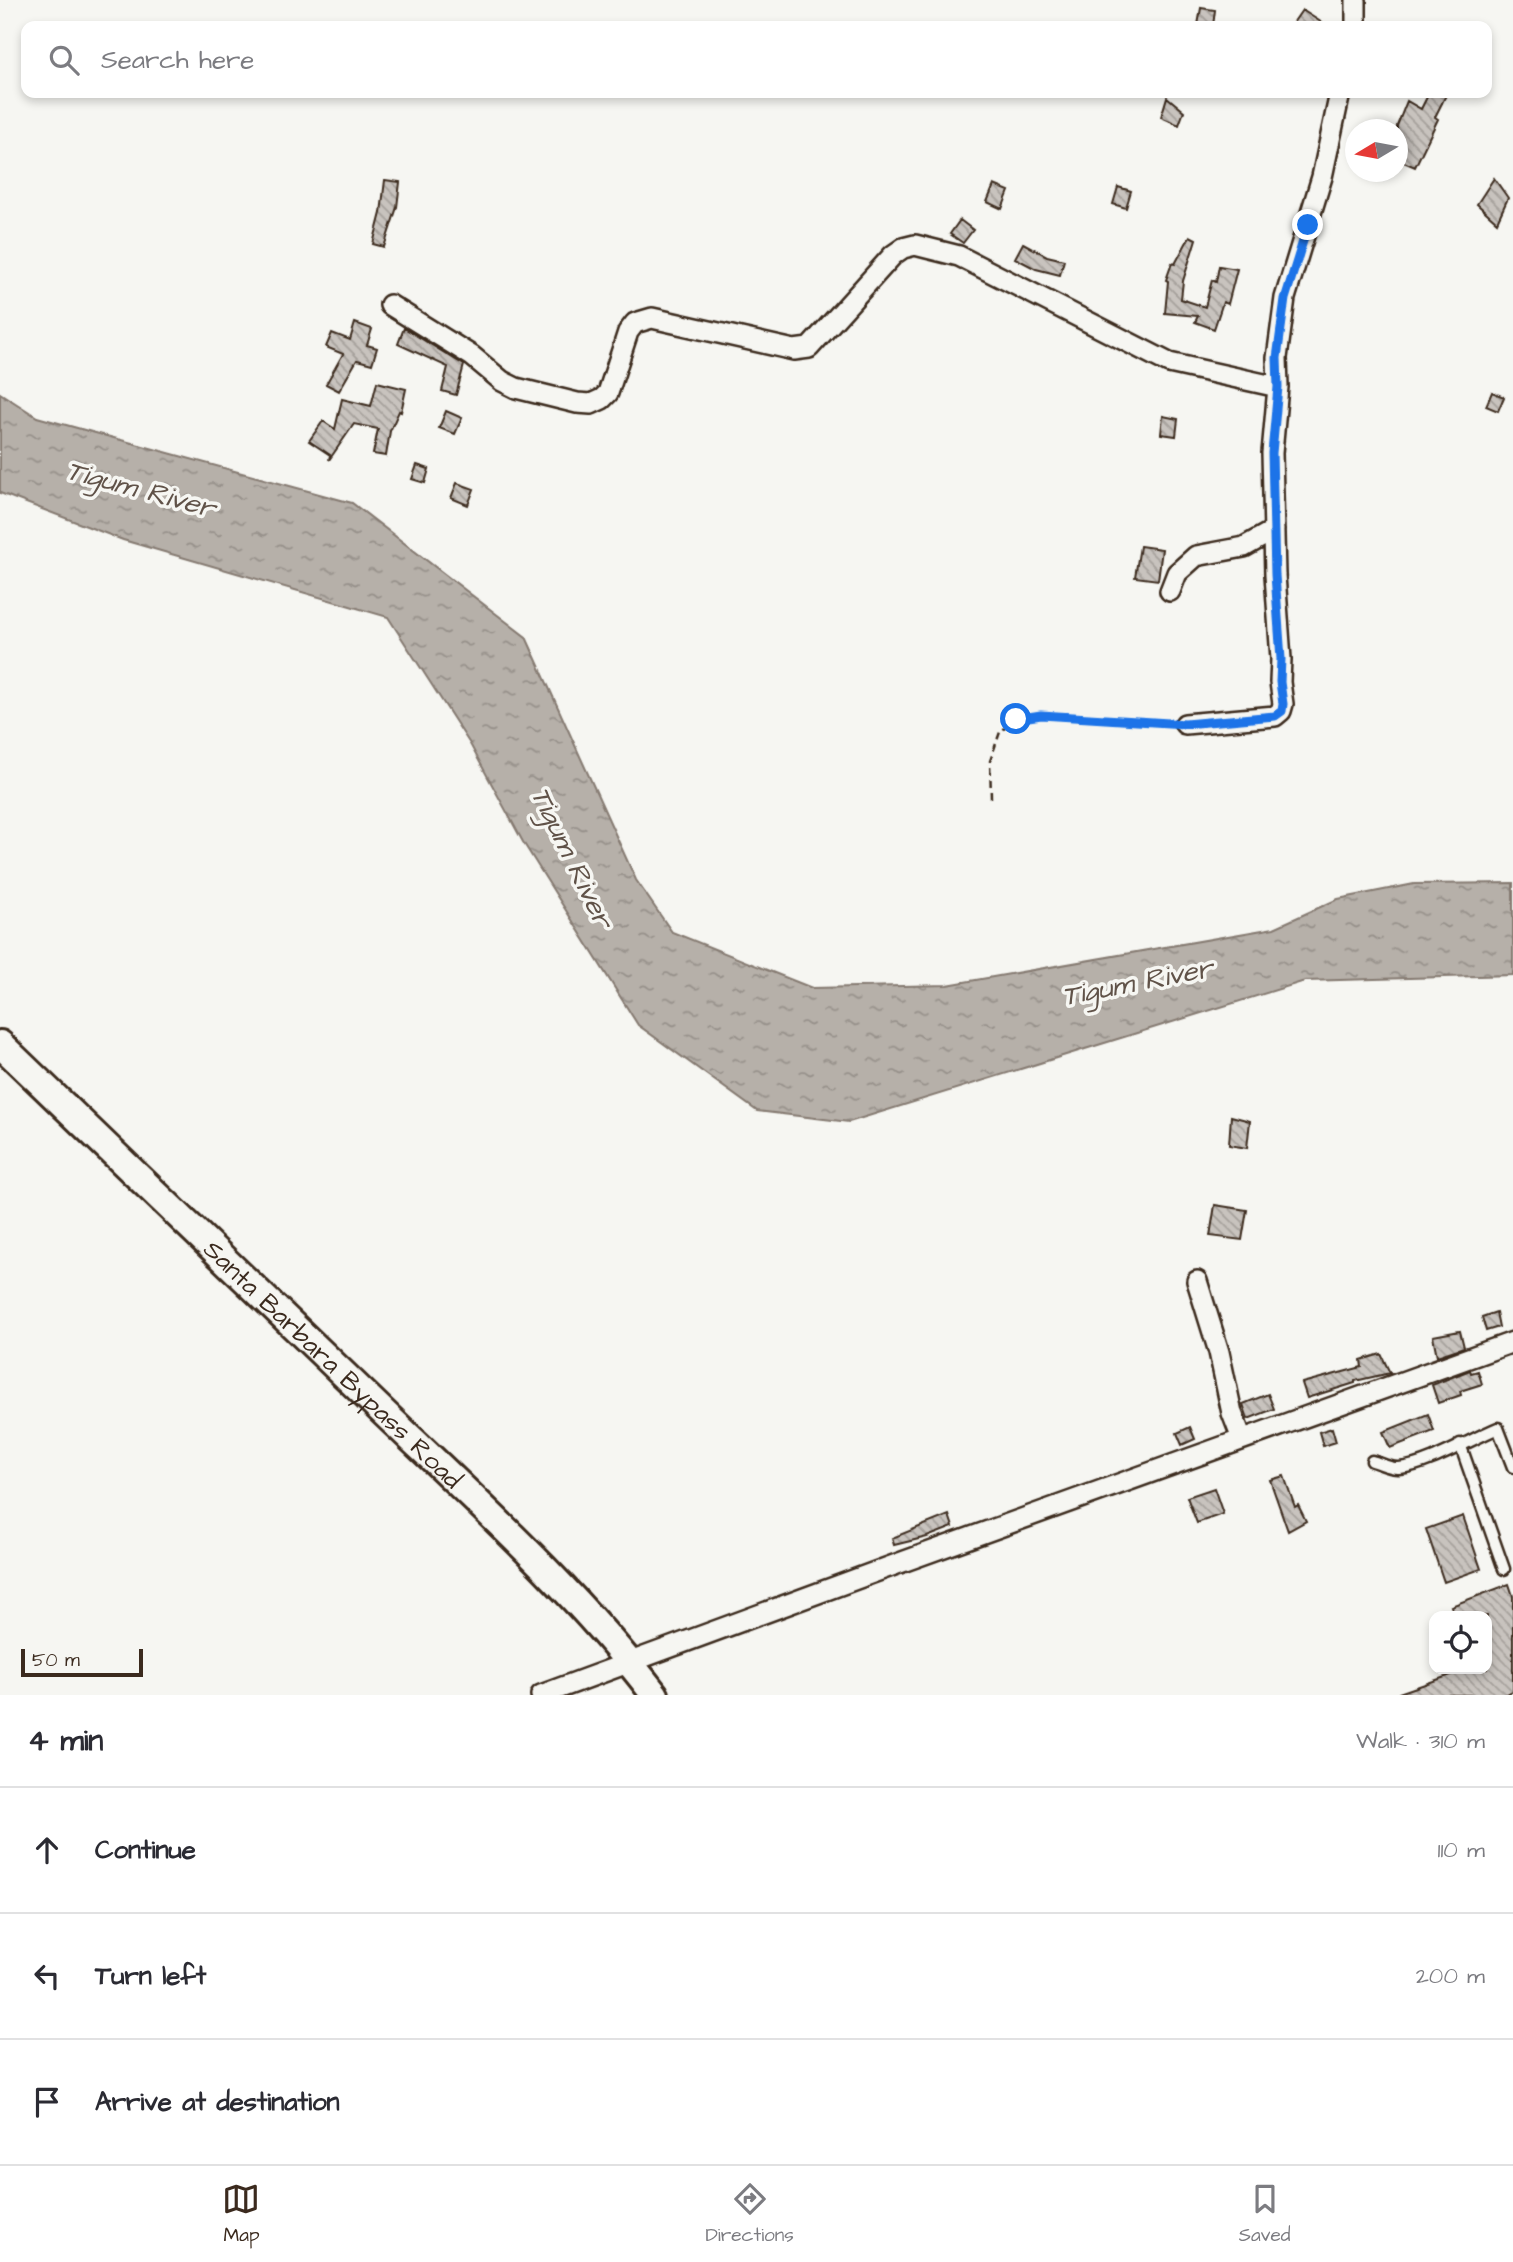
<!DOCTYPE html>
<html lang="en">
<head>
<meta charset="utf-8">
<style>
  body { margin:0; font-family:"Architects Daughter",sans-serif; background:#f2f2f3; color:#2b2b33 }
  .controls { position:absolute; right:21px; bottom:21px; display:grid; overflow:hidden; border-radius:14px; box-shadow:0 4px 10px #0003 }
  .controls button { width:63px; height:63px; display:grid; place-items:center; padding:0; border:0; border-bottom:2px solid #e1e1e2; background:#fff; color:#2b2b33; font:35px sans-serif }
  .compass { position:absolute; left:1345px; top:119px; width:63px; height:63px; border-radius:50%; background:#fff; box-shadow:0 4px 10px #0003; rotate:260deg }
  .scale { position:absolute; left:21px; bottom:18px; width:122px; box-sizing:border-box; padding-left:7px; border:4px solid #3b2a1e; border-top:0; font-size:19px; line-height:24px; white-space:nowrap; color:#3b2a1e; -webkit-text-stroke:5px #f6f6f2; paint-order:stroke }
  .stop { position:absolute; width:21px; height:21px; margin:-16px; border:5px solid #1a73e8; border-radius:50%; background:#fff }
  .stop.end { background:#1a73e8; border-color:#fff; box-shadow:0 2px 7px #0008 }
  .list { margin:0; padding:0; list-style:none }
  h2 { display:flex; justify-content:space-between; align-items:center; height:91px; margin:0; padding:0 28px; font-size:30px }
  h2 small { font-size:23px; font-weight:400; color:#7c7c81 }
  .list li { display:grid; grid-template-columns:46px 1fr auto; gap:21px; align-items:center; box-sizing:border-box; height:126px; padding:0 28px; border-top:2px solid #e1e1e2 }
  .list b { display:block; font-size:26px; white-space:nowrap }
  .list em { font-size:23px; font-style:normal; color:#7c7c81 }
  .icon { flex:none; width:38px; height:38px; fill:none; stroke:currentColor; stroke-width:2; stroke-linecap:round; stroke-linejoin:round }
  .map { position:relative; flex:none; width:1513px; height:1695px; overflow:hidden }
  .search { position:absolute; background:#fff; box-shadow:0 4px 10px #0003; left:21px; right:21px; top:21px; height:77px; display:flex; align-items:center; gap:18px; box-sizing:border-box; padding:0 24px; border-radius:14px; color:#7c7c81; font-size:26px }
  .sheet { height:469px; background:#fff }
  nav { display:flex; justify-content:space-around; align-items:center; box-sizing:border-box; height:98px; border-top:2px solid #e1e1e2; background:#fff; font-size:19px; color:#7c7c81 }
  nav a { display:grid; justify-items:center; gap:4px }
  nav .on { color:#3b2a1e }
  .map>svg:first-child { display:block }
  .water { fill:url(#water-ripples); stroke:#857a71; stroke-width:2 }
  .building { fill:url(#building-back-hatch); stroke:#3b2a1e; stroke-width:2 }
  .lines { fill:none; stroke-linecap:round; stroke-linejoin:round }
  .lane-casing { stroke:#3b2a1e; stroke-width:15 }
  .street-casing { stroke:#3b2a1e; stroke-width:24 }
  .secondary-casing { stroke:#3b2a1e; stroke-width:32 }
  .path { stroke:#3b2a1e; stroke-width:2.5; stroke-dasharray:7 5; stroke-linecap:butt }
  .lane { stroke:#f6f6f2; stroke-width:10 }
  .street { stroke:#f6f6f2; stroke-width:19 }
  .secondary { stroke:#f6f6f2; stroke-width:26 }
  .route { stroke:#1a73e8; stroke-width:9 }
  .labels { text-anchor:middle; stroke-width:7; stroke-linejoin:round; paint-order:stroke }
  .street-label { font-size:26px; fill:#3b2a1e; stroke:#f6f6f2 }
  .water-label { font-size:28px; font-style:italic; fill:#605248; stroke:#f6f6f2 }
</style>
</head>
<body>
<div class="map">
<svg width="1513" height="1695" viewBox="0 0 1513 1695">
  <defs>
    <pattern id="water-ripples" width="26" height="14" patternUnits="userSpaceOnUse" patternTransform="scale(1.75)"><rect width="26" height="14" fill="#b6b0a9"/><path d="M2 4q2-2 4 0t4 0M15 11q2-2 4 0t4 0" fill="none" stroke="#958f89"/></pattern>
    <pattern id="building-back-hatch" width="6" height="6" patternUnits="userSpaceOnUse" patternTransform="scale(1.75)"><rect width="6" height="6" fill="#c8c3be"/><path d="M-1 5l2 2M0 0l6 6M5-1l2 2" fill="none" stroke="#a49f9a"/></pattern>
  </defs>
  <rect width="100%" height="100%" fill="#f6f6f2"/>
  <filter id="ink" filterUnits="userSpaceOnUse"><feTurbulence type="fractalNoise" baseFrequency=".0143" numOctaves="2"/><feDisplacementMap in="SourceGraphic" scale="14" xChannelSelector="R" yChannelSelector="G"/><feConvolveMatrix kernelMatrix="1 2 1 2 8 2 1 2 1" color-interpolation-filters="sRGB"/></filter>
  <g filter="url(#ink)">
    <path class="water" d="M 0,393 L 37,417 L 352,503 L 526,637 L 636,880 L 672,932 L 812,988 L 947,985 L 1274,928 L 1338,899 L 1414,884 L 1513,883 L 1513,975 L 1305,981 L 849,1122 L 757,1111 L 638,1025 L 523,842 L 470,744 L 388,617 L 123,540 L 0,493 Z"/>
    <path class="building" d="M 1201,8 L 1215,10 L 1213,26 L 1198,25 Z
      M 1302,10 L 1327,26 L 1291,26 Z
      M 1429,93 L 1447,93 L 1435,117 L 1438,119 L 1415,167 L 1397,159 L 1397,126 L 1407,101 L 1421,109 Z
      M 1167,97 L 1184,111 L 1179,125 L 1161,117 Z
      M 1494,178 L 1508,198 L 1497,222 L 1477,204 Z
      M 385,180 L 400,182 L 397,207 L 384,247 L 373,244 L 381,213 Z
      M 994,185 L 1009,191 L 1002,209 L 987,202 Z
      M 1118,187 L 1131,191 L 1126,208 L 1113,204 Z
      M 960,220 L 973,230 L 963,243 L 950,234 Z
      M 1190,236 L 1196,239 L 1183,281 L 1181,299 L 1205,307 L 1212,280 L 1216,282 L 1219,266 L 1237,269 L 1228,304 L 1223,302 L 1214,329 L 1195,322 L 1198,316 L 1165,313 L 1168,281 L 1166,280 L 1172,263 L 1175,264 Z
      M 1023,243 L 1047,256 L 1064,260 L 1060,275 L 1036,269 L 1015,258 Z
      M 355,323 L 372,329 L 367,345 L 377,348 L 372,364 L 357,360 L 339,391 L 326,384 L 343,354 L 326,347 L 332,333 L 350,340 Z
      M 404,328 L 464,365 L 456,395 L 442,391 L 448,367 L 398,344 Z
      M 377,382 L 406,389 L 401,412 L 399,411 L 390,431 L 386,456 L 373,454 L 378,429 L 354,424 L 329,460 L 330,455 L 309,441 L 323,421 L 335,429 L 342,399 L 371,406 Z
      M 1492,392 L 1504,397 L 1498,411 L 1486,406 Z
      M 446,411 L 462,418 L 455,434 L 439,428 Z
      M 1163,416 L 1178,419 L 1176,436 L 1161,434 Z
      M 417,465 L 429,469 L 425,483 L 412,479 Z
      M 457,483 L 474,489 L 468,505 L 451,498 Z
      M 1140,546 L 1162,549 L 1158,580 L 1135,577 Z
      M 1231,1116 L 1250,1121 L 1247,1148 L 1229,1145 Z
      M 1215,1205 L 1247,1210 L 1242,1240 L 1210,1236 Z
      M 1496,1312 L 1499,1327 L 1486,1331 L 1482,1317 Z
      M 1460,1331 L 1464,1347 L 1437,1356 L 1433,1336 Z
      M 1381,1354 L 1390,1373 L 1355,1381 L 1355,1383 L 1307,1398 L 1302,1383 L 1362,1367 L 1361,1360 Z
      M 1470,1370 L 1471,1373 L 1478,1371 L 1482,1384 L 1460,1391 L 1461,1395 L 1438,1403 L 1432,1385 Z
      M 1268,1394 L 1274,1409 L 1248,1419 L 1243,1404 Z
      M 1428,1414 L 1434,1431 L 1390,1448 L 1383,1432 Z
      M 1190,1427 L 1195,1439 L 1182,1445 L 1177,1433 Z
      M 1332,1428 L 1336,1442 L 1323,1446 L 1319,1432 Z
      M 1284,1476 L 1295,1507 L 1298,1505 L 1306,1521 L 1288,1531 L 1270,1480 Z
      M 1214,1488 L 1223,1514 L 1197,1523 L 1187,1497 Z
      M 949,1515 L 953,1527 L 927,1537 L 894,1545 L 892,1538 Z
      M 1463,1516 L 1481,1569 L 1444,1582 L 1426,1529 Z
      M 1509,1584 L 1513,1596 L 1513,1691 L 1504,1695 L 1399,1695 L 1399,1693 L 1468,1669 L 1487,1669 L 1487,1616 L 1455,1616 L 1451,1606 Z"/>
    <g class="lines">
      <g class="lane-casing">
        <path id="lane" d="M 1460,1444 L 1504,1569
          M 1372,1461 C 1380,1463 1391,1469 1399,1468 C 1427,1466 1471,1439 1498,1428 L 1513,1467"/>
      </g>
      <g class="street-casing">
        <path id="street" d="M 1356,26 L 1356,0
          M 390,305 L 472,356 L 502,381 L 516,388 L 577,403 L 591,404 L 602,399 L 608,393 L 628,332 L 635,323 L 652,318 L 794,350 L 809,348 L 893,255 L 903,248 L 915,245 L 959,256 L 1169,363 L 1278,387 L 1277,358 L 1285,298 L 1322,177 L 1340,93
          M 1170,591 L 1177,573 L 1196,556 L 1244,547 L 1274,530
          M 1185,724 L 1275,716 L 1281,711 L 1283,704 L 1280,682 L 1281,659 L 1275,575 L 1272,453 L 1278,387
          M 1197,1281 L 1219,1352 L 1232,1413 L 1242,1439
          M 541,1695 L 905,1561 L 1513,1342"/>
      </g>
      <g class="secondary-casing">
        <g id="secondary">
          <path id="s1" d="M 0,1044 C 127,1166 254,1288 381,1410 C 476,1501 575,1590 655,1695"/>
        </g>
      </g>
      <path class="path" d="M 991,798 L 990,761 L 1000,732 L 1016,719 L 1041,715 L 1167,723"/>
      <use href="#lane" class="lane"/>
      <use href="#street" class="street"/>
      <use href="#secondary" class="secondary"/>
    </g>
  </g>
  <g class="lines" filter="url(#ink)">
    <path class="route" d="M 1016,719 L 1041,715 L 1185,724 L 1275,716 L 1282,711 L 1283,704 L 1280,682 L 1281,659 L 1275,575 L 1272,453 L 1278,387 L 1277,358 L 1285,299 L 1308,225"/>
  </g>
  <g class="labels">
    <g class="street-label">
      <text dy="9" stroke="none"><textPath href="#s1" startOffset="462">Santa Barbara Bypass Road</textPath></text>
    </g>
    <g class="water-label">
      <text transform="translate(141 488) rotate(15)" y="10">Tigum River</text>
      <text transform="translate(573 857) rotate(64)" y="10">Tigum River</text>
      <text transform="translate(1137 981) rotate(-11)" y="10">Tigum River</text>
    </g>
  </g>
</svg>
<div class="controls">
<button><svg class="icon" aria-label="locate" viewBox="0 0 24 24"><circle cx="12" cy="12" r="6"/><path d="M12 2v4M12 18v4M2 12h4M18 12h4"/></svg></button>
</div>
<svg class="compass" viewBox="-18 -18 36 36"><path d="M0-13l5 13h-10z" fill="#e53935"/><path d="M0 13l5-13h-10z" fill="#7c7c81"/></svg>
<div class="scale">50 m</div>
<div class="stop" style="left:1016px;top:719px"></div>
<div class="stop end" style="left:1308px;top:225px"></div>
<div class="search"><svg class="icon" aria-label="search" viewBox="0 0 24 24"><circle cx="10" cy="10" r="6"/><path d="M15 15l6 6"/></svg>Search here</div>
</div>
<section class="sheet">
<h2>4 min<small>Walk · 310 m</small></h2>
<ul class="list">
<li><svg class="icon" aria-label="ahead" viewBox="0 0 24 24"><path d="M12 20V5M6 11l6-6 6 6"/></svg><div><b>Continue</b></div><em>110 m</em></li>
<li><svg class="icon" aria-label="left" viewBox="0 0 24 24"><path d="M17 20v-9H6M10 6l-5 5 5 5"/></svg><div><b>Turn left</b></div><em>200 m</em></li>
<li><svg class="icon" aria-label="arrive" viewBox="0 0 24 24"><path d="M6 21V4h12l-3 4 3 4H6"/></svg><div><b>Arrive at destination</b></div></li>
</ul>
</section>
<nav>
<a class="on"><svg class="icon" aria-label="map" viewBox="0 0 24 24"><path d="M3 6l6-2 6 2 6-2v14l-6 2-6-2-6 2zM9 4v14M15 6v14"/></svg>Map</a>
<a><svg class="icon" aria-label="directions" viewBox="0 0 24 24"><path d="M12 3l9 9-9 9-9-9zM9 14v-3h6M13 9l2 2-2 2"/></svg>Directions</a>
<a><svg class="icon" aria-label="saved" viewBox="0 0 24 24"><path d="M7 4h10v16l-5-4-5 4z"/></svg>Saved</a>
</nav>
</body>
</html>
